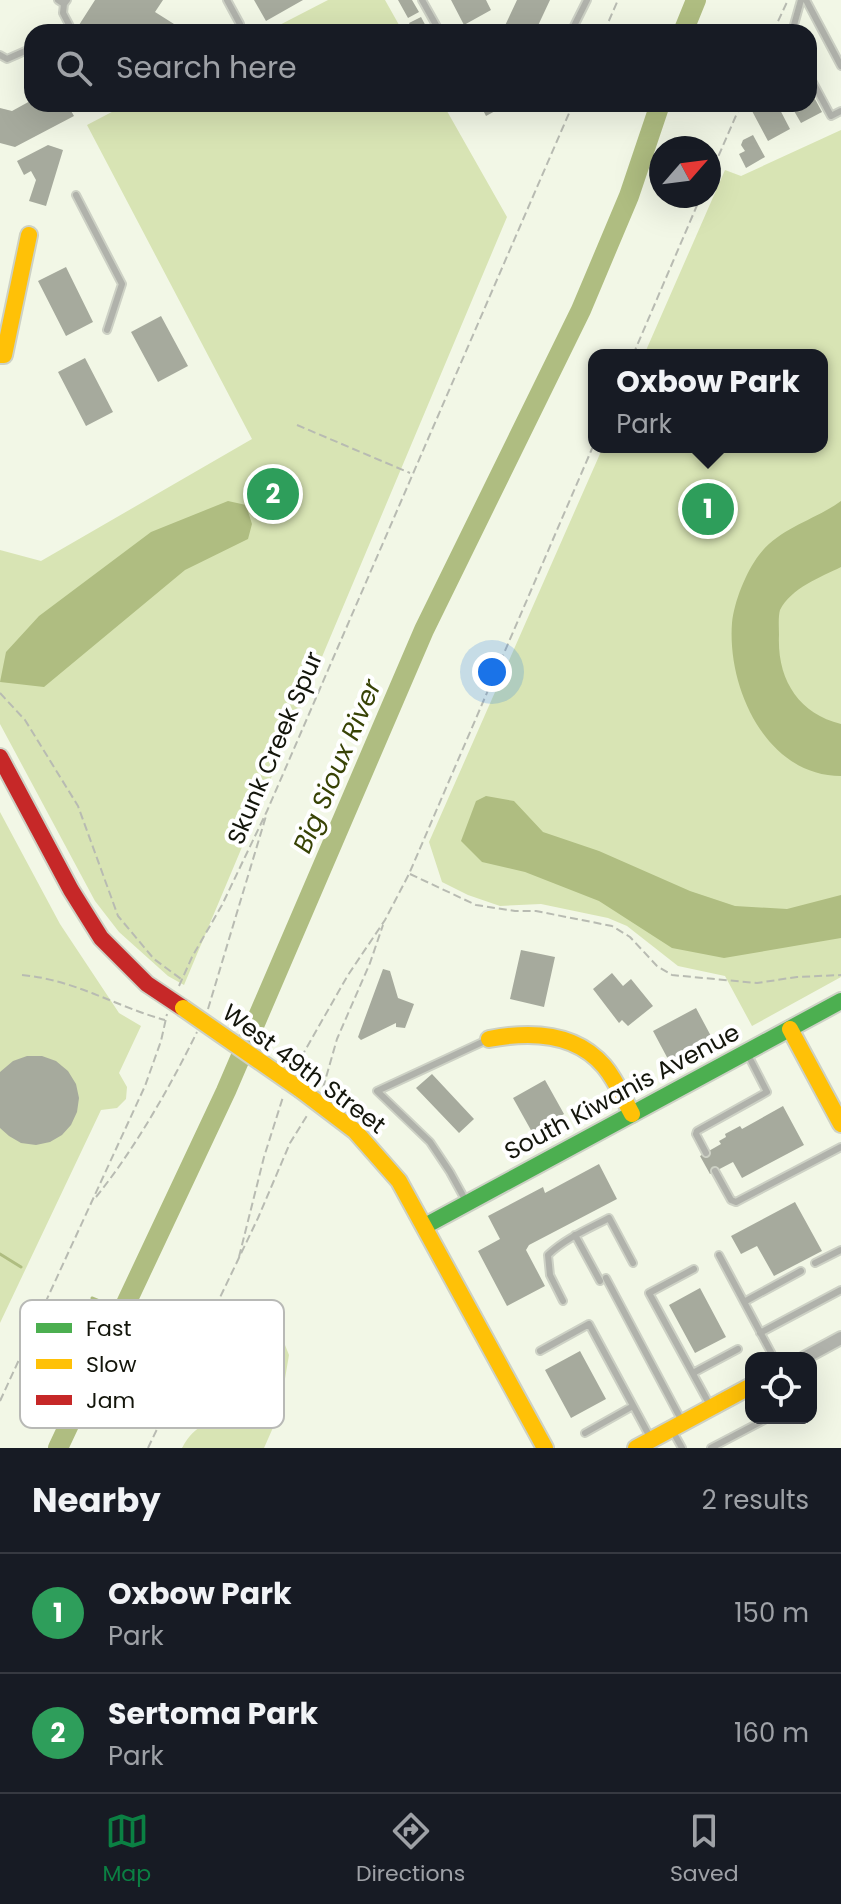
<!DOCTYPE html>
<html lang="en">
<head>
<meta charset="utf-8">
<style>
  body { margin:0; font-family:Poppins,sans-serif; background:#242831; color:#f1f3f6 }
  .controls { position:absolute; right:24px; bottom:24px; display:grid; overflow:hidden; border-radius:16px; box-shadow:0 8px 32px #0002 }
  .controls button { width:72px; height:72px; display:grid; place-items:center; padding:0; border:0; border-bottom:2px solid #363941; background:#171b24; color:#f1f3f6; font:40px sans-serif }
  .compass { position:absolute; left:649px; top:136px; width:72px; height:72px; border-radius:50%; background:#171b24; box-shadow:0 8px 32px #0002; rotate:62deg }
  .you { position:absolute; left:492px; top:672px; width:28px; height:28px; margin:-20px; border:6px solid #fff; border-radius:50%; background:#1a73e8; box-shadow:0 0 0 12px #1a73e833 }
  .badge { display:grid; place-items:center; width:52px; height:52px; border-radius:50%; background:#0b8043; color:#fff; font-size:26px; font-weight:700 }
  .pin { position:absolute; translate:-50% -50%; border:4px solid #fff; box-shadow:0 2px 8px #0006 }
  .popup { position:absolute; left:588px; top:349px; width:240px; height:104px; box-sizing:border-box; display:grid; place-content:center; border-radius:16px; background:#171b24; filter:drop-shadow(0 2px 6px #0005); font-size:26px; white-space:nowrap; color:#9ea1a6 }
  .popup b { font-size:30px; color:#f1f3f6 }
  .popup::after { content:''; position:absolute; left:50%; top:100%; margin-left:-16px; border:16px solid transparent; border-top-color:#171b24 }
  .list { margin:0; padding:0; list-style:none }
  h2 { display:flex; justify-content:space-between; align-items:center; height:104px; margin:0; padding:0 32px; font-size:34px }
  h2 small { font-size:26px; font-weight:400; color:#9ea1a6 }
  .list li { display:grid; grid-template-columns:52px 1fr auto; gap:24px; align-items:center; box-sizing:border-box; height:120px; padding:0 32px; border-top:2px solid #363941 }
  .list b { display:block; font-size:30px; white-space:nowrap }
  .list p { margin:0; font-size:26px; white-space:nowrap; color:#9ea1a6 }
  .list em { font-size:26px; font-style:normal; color:#9ea1a6 }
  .icon { flex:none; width:44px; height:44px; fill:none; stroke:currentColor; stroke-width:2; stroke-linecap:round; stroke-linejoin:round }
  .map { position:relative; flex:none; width:841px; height:1448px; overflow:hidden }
  .search { position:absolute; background:#171b24; box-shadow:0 8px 32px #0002; left:24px; right:24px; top:24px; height:88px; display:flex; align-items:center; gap:20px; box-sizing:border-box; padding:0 28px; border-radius:24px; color:#9ea1a6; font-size:30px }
  .sheet { height:344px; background:#171b24 }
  nav { display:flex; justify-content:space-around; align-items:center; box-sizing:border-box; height:112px; border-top:2px solid #363941; background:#171b24; font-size:22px; color:#9ea1a6 }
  nav a { display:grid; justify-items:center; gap:4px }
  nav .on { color:#0b8043 }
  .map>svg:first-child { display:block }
  .green { fill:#d8e4b4 }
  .water { fill:#afbd81 }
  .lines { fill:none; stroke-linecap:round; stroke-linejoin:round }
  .stream { stroke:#afbd81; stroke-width:3 }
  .river { stroke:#afbd81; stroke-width:20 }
  .building { fill:#a6aa9d }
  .lane-casing { stroke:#cdd1c5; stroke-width:10 }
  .street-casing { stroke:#cdd1c5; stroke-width:16 }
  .fast-casing { stroke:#cdd1c5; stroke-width:20 }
  .slow-casing { stroke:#cdd1c5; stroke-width:20 }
  .jam-casing { stroke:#cdd1c5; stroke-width:20 }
  .path { stroke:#b8bbb2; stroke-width:2; stroke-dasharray:8 4; stroke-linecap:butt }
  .lane { stroke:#b0b2ab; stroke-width:6 }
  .street { stroke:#b0b2ab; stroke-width:12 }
  .fast { stroke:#4caf50; stroke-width:16 }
  .slow { stroke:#ffc107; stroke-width:16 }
  .jam { stroke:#c62828; stroke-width:16 }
  .slow-bridge-casing { stroke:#cdd1c5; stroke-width:20; stroke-linecap:butt }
  .slow-bridge { stroke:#ffc107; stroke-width:16 }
  .labels { text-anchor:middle; stroke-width:8; stroke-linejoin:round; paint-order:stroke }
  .street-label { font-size:24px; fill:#13150b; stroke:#fff }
  .water-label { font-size:26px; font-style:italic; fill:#384305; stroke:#fff }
  .key { fill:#fff; stroke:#b8b9b6; stroke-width:2 }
  .key-label { font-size:22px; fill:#13150b }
</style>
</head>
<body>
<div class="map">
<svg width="841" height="1448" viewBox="0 0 841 1448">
  <rect width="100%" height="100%" fill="#f2f7e6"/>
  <path class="green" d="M 328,0 L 385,0 L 403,32 L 266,32 Z
    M 127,104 L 443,104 L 507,217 L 184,985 L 168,976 L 119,932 L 95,901 L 0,724 L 0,550 L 41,561 L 252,439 L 87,125 Z
    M 841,130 L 841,977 L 752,1026 L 725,976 L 678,966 L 627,926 L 608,918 L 541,904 L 500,906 L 468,895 L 442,882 L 429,842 L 603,447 L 822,447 L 822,355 L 644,355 L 725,170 L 741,176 Z
    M 0,812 L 60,924 L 119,1013 L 141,1026 L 119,1073 L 127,1087 L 126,1099 L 117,1108 L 101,1110 L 0,1323 Z
    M 277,1342 L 285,1345 L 289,1355 L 279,1414 L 264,1448 L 182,1448 C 197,1421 207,1428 223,1411 C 245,1389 248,1358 277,1342 Z"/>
  <path class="water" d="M 228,501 L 246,505 L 252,524 L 248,539 L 185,570 L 44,687 L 0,682 L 6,652 L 39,616 L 151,532 Z
    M 841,501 L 841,567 C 821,577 791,588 780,610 C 778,617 779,628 779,635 C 777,679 798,713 841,724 L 841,776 C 767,776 727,689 732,623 C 734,602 746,572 759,555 C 779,528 815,520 841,501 Z
    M 486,796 L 514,801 L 543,832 L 599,851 L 690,891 L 735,906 L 787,909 L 841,895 L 841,938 L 724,958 L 672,948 L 599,901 L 525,872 L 482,862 L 461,841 L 476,801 Z"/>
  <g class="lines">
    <path class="stream" d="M 0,1254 L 21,1267
      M 92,1298 L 124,1311"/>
    <path class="river" d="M 683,32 L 696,0
      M 58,1448 L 226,1091 L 424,630 L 581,310 L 629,196 L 660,104"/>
  </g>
  <path class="building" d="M 95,0 L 163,0 L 155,12 L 174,24 L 169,32 L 90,32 L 79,25 Z
    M 254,0 L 303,0 L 266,21 Z
    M 398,0 L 412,0 L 419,12 L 408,18 Z
    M 451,0 L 486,0 L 491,10 L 464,25 Z
    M 517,0 L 550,0 L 535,32 L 502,32 Z
    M 421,17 L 429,32 L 414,32 L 409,23 Z
    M 809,88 L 822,112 L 801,123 L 790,104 L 809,104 Z
    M 32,100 L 32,104 L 67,104 L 74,116 L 15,147 L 0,143 L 0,108 L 12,111 Z
    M 480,104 L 508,104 L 486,116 Z
    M 762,104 L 777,104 L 790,129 L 768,141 L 752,111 Z
    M 753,135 L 765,157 L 746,168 L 739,154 L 745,151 L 741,145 L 743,140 Z
    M 48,145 L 63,150 L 46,206 L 29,201 L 36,180 L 31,171 L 24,175 L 17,161 Z
    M 66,267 L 93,322 L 66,336 L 38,281 Z
    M 161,316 L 188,366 L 158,382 L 131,332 Z
    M 85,358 L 113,412 L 86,426 L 58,372 Z
    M 521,950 L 555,957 L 544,1007 L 510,999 Z
    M 383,969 L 390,971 L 398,998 L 414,1004 L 405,1028 L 396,1027 L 396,1023 L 361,1040 L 358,1037 Z
    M 612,973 L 623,986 L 631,979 L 653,1006 L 628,1026 L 622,1020 L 619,1023 L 593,989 Z
    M 696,1008 L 712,1038 L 669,1061 L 653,1031 Z
    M 27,1056 L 42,1056 L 56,1061 L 68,1071 L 76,1084 L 79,1098 L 77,1112 L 71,1125 L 62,1135 L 50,1142 L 36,1145 L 21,1143 L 9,1136 L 0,1128 L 0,1072 L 13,1061 Z
    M 432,1074 L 474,1119 L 459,1133 L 416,1088 Z
    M 545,1080 L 564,1114 L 532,1132 L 513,1098 Z
    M 783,1106 L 804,1145 L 742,1178 L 733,1162 L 710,1174 L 700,1156 L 721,1144 L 719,1141 L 726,1137 L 725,1134 L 740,1126 L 742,1129 Z
    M 599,1164 L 617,1199 L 529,1245 L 526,1250 L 545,1286 L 507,1306 L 478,1251 L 500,1239 L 488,1216 L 543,1187 L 545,1193 Z
    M 795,1202 L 822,1251 L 774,1276 L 757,1246 L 741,1254 L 731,1236 Z
    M 700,1288 L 726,1337 L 695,1353 L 669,1305 Z
    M 580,1351 L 606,1399 L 571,1418 L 545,1370 Z"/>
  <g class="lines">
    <g class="lane-casing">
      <path id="lane" d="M 58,0 L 64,4 L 67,0
        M 227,0 L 240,24
        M 422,0 L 440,32
        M 806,0 L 841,66
        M 64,4 L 63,13 L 73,32
        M 571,32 L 587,0
        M 792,32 L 801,0
        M 0,55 L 7,59 L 32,48
        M 809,75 L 831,116 L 841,111
        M 76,195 L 122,284 L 107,330
        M 706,1153 L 696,1134 L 697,1131 L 767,1092 L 747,1053
        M 715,1171 L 731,1200 L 736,1202 L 841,1147
        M 467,1203 L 450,1172 L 430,1142 L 377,1091 L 489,1039
        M 575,1235 L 600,1281
        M 719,1255 L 774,1358
        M 815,1263 L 841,1250
        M 694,1269 L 649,1293 L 711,1407
        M 606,1278 L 683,1423
        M 563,1301 L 550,1275 L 548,1255 C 566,1238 588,1229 609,1218 L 633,1263
        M 744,1302 L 801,1271
        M 760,1333 L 841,1290
        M 540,1351 L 589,1324 L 650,1437
        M 693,1373 L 738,1349
        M 672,1430 L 682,1448
        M 585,1433 L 633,1406
        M 711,1448 L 768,1418"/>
    </g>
    <g class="street-casing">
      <path id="street" d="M 804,1358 L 841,1338"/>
    </g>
    <g class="fast-casing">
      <path id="fast" d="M 425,1226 L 841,1001"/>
    </g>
    <g class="slow-casing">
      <path id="slow" d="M 0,355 L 4,355 L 29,235
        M 790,1029 L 841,1124
        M 489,1039 C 530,1031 575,1032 604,1066 C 616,1080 623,1098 632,1114
        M 301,1090 L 355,1131 L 399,1181 L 545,1448
        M 636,1448 L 751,1386"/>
    </g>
    <g class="jam-casing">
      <path id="jam" d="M 0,757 L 71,890 L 101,938 L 147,984 L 183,1008"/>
    </g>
    <path class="path" d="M 604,32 L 618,0
      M 773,32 L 788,0
      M 709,178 L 741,104
      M 633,355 L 701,196
      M 297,425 L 410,473
      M 0,693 L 25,720 L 78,806 L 118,916 L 154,959 L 181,979
      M 410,874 L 476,905 L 515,911 L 536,911 L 612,926 L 630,937 L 657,966 L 672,975 L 757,983 L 797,977 L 841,975
      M 22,975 C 76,980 114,1006 165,1020
      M 179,986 L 192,957 L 222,905 L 267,811 L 573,104
      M 208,1009 L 266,816
      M 295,1068 L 348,975 L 385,920 L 409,874 L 594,444
      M 323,1088 L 337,1039 L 370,963 L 383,925
      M 96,1197 C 134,1150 170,1087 197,1032
      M 239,1257 L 264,1157 L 283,1097
      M 0,1401 L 145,1086 L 161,1041 L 167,1014
      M 148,1448 L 258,1218 L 290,1143 L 308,1114"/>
    <use href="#lane" class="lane"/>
    <use href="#street" class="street"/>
    <use href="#fast" class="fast"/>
    <use href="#slow" class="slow"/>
    <use href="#jam" class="jam"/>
    <g class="slow-bridge-casing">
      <path id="slow-bridge" d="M 183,1008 L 301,1090"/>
    </g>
    <use href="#slow-bridge" class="slow-bridge"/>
  </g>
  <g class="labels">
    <g class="street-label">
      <text transform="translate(275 748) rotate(-67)" y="8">Skunk Creek Spur</text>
      <text transform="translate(304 1069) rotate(37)" y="8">West 49th Street</text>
      <text transform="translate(622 1092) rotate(-28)" y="8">South Kiwanis Avenue</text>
    </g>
    <g class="water-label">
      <text transform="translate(337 766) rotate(-67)" y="9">Big Sioux River</text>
    </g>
  </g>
  <rect x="20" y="1300" width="264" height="128" rx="12" class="key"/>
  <rect x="36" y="1323" width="36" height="10" fill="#4caf50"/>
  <rect x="36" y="1359" width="36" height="10" fill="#ffc107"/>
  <rect x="36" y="1395" width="36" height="10" fill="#c62828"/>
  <g class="key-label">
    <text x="86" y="1336">Fast</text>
    <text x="86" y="1372">Slow</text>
    <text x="86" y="1408">Jam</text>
  </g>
</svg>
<div class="controls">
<button><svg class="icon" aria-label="locate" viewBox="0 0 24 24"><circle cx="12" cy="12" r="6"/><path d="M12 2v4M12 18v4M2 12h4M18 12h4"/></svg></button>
</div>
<svg class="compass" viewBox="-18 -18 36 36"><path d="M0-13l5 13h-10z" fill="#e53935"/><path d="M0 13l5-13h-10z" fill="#9ea1a6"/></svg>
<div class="you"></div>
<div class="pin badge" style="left:708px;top:509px;background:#2e9e5b">1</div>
<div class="popup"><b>Oxbow Park</b>Park</div>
<div class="pin badge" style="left:273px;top:494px;background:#2e9e5b">2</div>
<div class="search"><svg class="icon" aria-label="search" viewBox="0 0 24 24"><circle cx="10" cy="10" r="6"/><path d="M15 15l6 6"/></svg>Search here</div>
</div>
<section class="sheet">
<h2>Nearby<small>2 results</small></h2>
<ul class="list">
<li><span class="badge" style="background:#2e9e5b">1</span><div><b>Oxbow Park</b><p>Park</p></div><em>150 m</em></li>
<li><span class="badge" style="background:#2e9e5b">2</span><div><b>Sertoma Park</b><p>Park</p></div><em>160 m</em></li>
</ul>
</section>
<nav>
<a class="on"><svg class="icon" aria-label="map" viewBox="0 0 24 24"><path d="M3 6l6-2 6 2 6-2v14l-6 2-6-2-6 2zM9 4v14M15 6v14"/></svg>Map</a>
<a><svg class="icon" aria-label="directions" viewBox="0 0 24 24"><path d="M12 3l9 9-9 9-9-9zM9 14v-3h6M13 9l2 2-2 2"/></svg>Directions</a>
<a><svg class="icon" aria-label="saved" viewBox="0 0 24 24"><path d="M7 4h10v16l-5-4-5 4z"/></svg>Saved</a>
</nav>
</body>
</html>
